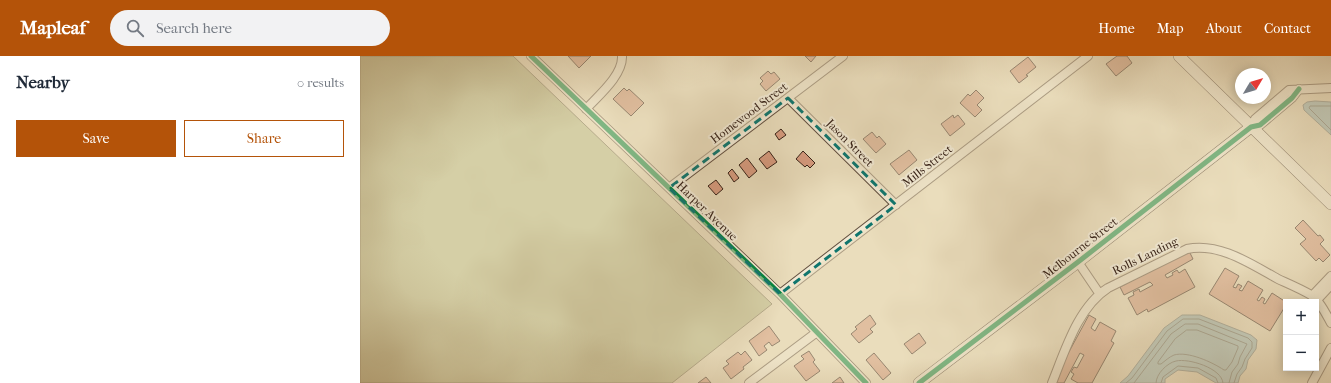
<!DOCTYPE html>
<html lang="en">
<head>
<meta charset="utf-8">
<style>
  body { margin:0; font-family:"IM FELL French Canon",serif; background:#f2f2f3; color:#1f2937 }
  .controls { position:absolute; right:12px; bottom:12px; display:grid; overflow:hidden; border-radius:0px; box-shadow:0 2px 10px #0003 }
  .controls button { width:36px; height:36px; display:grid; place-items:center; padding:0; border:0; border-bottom:1px solid #e0e1e3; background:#fff; color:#1f2937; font:20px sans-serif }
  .compass { position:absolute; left:875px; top:12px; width:36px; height:36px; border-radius:50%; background:#fff; box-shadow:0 2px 10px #0003; rotate:52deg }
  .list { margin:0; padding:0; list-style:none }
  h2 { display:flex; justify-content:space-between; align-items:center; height:52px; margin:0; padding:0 16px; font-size:17px }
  h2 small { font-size:13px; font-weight:400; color:#747a83 }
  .actions { display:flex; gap:8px; padding:12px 16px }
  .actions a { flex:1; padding:9px 0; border:1px solid #b45309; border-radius:0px; text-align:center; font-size:14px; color:#b45309 }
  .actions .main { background:#b45309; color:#fff }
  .icon { flex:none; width:22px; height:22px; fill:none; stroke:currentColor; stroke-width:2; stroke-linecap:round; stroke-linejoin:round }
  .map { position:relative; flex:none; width:971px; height:327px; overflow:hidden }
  header { display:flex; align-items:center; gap:24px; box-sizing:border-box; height:56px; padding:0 20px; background:#b45309; color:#fff }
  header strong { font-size:19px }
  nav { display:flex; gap:22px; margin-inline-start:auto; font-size:14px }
  .search { width:280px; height:36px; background:#f2f2f3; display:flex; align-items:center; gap:10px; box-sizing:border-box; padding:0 14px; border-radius:22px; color:#747a83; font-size:15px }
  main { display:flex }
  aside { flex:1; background:#fff }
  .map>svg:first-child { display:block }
  .green { fill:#bdbf8d; stroke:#7a7052 }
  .water { fill:#9bbaba; stroke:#737d79 }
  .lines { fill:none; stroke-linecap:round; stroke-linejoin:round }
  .shore { stroke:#686e68; stroke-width:1 }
  .building { fill:#d79b7f; stroke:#362117 }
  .street-casing { stroke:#635040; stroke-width:10 }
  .secondary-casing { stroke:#362117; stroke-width:12 }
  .street { stroke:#f1e9d3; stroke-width:8 }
  .secondary { stroke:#f1e9d3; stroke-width:11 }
  .cycleway-casing { stroke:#f1e9d3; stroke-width:8 }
  .cycleway { stroke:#00873e; stroke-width:5 }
  .marked { fill:none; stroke:#0f766e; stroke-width:3; stroke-dasharray:8 5; stroke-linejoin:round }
  .labels { text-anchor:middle; stroke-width:4; stroke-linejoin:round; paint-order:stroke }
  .street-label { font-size:12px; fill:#362117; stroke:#f1e9d3 }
</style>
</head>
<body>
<header>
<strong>Mapleaf</strong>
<div class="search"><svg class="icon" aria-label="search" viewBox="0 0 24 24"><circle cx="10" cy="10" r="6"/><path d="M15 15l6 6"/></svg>Search here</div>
<nav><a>Home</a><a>Map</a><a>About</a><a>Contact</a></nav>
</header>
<main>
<aside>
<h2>Nearby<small>0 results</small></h2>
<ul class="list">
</ul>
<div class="actions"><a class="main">Save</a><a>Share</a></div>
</aside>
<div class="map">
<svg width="971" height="327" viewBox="0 0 971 327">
  <rect width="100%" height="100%" fill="#eaddbc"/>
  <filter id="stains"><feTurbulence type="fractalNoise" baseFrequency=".005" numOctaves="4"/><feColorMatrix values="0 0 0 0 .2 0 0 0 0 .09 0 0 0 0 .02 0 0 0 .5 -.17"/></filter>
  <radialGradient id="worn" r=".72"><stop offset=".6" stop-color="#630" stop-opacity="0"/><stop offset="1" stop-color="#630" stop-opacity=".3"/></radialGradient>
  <path class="green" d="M 0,0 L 153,0 L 412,248 L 312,327 L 0,327 Z"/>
  <path class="water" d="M 955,45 L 971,46 L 971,79 L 944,54 L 943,49 L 947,46 Z
    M 822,259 L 840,259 L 891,279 L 897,284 L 896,293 L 888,304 L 886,313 L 880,320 L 878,327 L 856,327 L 837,316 L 818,314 L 805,323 L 805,327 L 760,327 L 768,320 L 804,272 Z"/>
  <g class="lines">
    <path class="shore" d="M 971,50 L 950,50 L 949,52 L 971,74
      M 827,274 L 837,274 L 878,290 L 878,292 L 872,306 L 866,314 L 864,314 C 852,306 828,295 814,299 C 809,301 805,305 801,308 L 798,308 L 798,306 L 815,283 Z
      M 766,327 L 772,322 L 807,275 L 823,263 L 839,263 L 888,282 L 892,286 L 892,292 L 885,303 L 882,311 L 877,318 L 874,327
      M 774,327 L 811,278 L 825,268 L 838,268 L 887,288 L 880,301 L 878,308 L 872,316 L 869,327
      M 796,327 C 796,318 807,307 816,305 C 828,302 862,312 863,327
      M 801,327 L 803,321 L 818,310 L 838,312 L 856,322 L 858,327"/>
  </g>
  <path class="building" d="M 208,0 L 231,0 L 219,12 Z
    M 445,0 L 456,0 L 451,6 Z
    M 757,0 L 767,0 L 772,7 L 756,20 L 746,8 Z
    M 668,1 L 676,11 L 666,19 L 668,20 L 659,27 L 650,15 Z
    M 408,15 L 411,18 L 414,16 L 420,23 L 406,35 L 400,28 L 403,25 L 400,22 Z
    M 264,32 L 267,35 L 269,33 L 284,47 L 271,60 L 253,43 Z
    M 616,34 L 624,42 L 617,49 L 622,54 L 615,61 L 600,47 L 608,38 L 610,40 Z
    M 593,59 L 594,62 L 598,59 L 605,68 L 590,80 L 581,68 Z
    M 421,73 L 426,79 L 419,84 L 415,78 Z
    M 512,76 L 517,82 L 519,80 L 526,88 L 516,97 L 503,83 Z
    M 549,94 L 557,104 L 539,119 L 530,108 Z
    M 409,95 L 417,106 L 407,113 L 399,103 Z
    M 443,95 L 455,107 L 450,112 L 447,109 L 445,111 L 436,103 Z
    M 387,102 L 397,115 L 389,122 L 379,109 Z
    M 372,113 L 379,122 L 374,126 L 368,117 Z
    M 356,124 L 363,133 L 356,139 L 348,130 Z
    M 943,164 L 958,180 L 960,179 L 964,184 L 960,188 L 970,199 L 963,206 L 959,202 L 956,205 L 940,188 L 946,183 L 935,172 Z
    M 829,195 L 833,203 L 805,219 L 807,222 L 813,219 L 812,217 L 817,214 L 819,217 L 825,213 L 835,231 L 788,256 L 787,253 L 777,259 L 768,242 L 774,239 L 773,236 L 779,233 L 780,236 L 793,229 L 790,226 L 764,239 L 760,231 Z
    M 865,212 L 879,220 L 873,231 L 876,232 L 878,228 L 882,230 L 879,234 L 882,235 L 888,225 L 903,234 L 897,244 L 899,245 L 902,241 L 905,243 L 903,247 L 905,248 L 912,237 L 926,246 L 926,249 L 910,275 L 849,238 Z
    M 510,259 L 516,268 L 510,273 L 513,276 L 499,287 L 491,278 L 497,273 L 495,271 Z
    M 729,259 L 736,263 L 731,272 L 735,275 L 740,266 L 756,275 L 751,285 L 754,287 L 732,327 L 718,327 L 711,323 L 714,318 L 711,316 L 714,311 L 717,312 L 724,299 L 720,297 L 704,327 L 692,327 Z
    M 409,270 L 420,285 L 412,290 L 409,286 L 404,290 L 407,294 L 399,300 L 389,285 Z
    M 559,277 L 566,287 L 552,298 L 544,288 Z
    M 385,295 L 392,304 L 383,311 L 384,313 L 371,323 L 363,312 L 369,308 L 366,305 L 378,296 L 381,299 Z
    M 449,295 L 455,304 L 453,306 L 460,315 L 446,325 L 434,310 L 444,303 L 441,300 Z
    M 514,297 L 531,317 L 523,324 L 506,304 Z
    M 346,321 L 351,327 L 338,327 Z
    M 480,321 L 484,327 L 472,327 Z"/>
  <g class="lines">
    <g class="street-casing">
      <path id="street" d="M 171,0 L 420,238 L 506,327
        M 428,42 L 536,149
        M 226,53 C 239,39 263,19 262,0
        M 891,71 L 895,63 L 929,34 L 971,32
        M 891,71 L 900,69 L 932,42 L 939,33
        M 309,132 L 483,0
        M 718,206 L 739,237
        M 420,238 L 728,0
        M 952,240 L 971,220
        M 956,245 L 971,229
        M 389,327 L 457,276
        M 692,327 C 705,295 718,251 748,232 L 827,193 C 859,186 891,208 918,223 C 929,228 941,233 951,239 C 960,245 966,258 971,267
        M 952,327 L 971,292"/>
    </g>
    <g class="secondary-casing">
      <path id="secondary" d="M 819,0 L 971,148
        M 559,327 L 718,206 L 891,71"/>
    </g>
    <use href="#street" class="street"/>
    <use href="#secondary" class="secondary"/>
    <g class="cycleway-casing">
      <path id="cycleway" d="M 171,0 L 420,238 L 506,327
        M 559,327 L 718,206 L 891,71 L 900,69 L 932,42 L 939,33"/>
    </g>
    <use href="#cycleway" class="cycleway"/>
  </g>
  <path d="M0 0H971V327H0ZM 428,42 L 536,149 L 420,238 L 309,132 Z" fill="#eaddbc" fill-opacity=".55" fill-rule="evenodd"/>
  <path class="marked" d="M 428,42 L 536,149 L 420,238 L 309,132 Z"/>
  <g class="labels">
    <g class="street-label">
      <text transform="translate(389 57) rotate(-37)" y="4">Homewood Street</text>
      <text transform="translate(490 87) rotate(45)" y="4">Jason Street</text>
      <text transform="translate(567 110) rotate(-38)" y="4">Mills Street</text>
      <text transform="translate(347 155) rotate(44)" y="4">Harper Avenue</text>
      <text transform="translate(720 192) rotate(-38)" y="4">Melbourne Street</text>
      <text transform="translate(785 200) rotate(-26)" y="4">Rolls Landing</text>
    </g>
  </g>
  <rect width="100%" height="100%" filter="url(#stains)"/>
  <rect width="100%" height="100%" fill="url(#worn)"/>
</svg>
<div class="controls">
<button>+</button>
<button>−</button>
</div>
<svg class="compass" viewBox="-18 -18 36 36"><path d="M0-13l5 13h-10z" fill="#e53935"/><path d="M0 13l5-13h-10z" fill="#747a83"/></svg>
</div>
</main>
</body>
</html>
